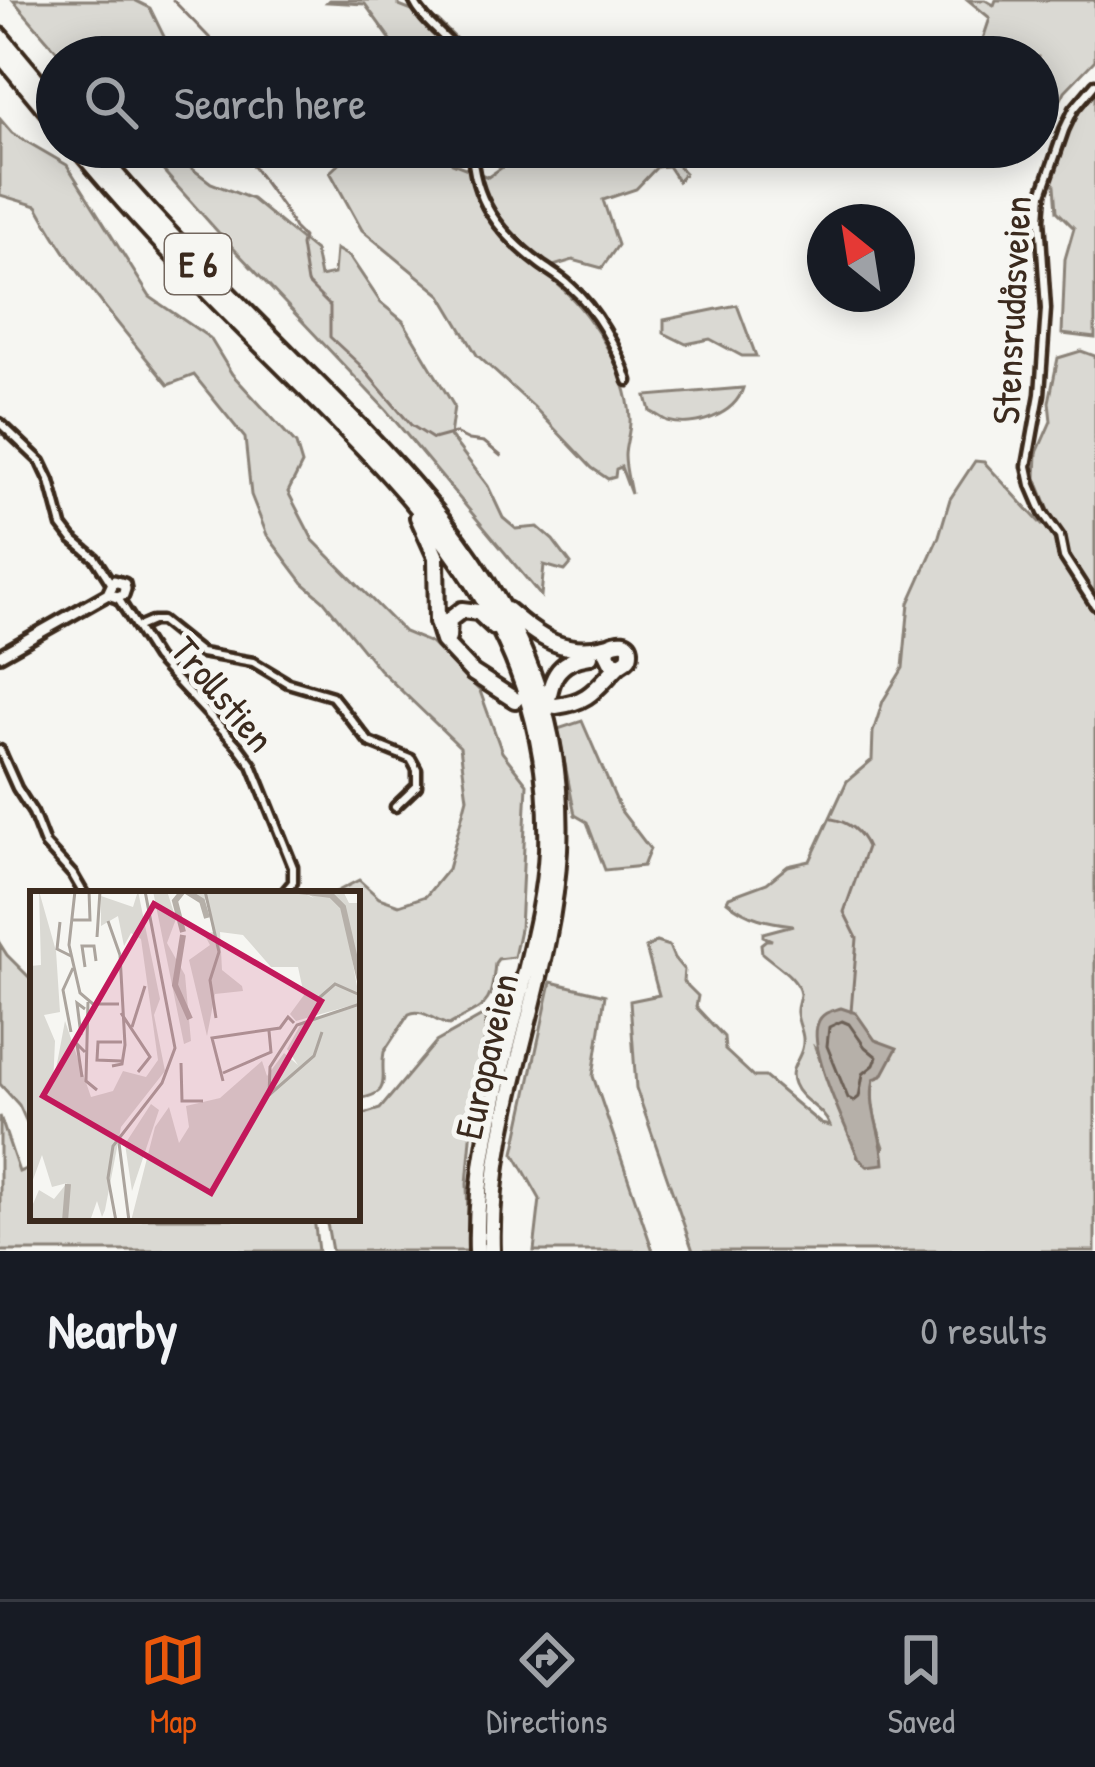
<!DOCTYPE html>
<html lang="en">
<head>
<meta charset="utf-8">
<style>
  body { margin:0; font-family:"Patrick Hand",sans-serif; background:#242831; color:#f1f3f6 }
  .compass { position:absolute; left:807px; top:204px; width:108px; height:108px; border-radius:50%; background:#171b24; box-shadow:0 6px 30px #0003; rotate:330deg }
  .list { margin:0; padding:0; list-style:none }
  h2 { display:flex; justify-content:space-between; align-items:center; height:156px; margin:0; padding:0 48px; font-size:51px }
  h2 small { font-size:39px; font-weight:400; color:#9ea1a6 }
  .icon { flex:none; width:66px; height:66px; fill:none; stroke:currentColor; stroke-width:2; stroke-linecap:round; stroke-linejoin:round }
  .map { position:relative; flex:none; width:1095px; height:1251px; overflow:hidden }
  .search { position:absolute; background:#171b24; box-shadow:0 6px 30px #0003; left:36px; right:36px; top:36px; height:132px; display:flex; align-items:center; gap:30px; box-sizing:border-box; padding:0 42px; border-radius:66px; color:#9ea1a6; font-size:45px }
  .sheet { height:348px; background:#171b24 }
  nav { display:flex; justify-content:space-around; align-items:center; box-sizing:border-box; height:168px; border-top:3px solid #363941; background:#171b24; font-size:33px; color:#9ea1a6 }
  nav a { display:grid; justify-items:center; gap:6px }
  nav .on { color:#ea580c }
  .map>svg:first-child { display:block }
  .green { fill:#dad9d3; stroke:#8a8278; stroke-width:3; fill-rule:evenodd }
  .water { fill:#b6b0a9; stroke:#857a71; stroke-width:3 }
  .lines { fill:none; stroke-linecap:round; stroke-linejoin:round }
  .shore { stroke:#6c6056; stroke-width:3 }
  .stream { stroke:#857a71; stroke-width:3 }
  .street-casing { stroke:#3b2a1e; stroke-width:15 }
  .secondary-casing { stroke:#3b2a1e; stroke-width:18 }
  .highway-casing { stroke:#3b2a1e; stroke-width:22 }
  .street { stroke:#f6f6f2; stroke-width:6 }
  .secondary { stroke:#f6f6f2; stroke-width:9 }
  .highway { stroke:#f6f6f2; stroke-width:14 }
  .labels { text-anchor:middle; stroke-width:10; stroke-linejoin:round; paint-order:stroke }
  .shield { fill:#f6f6f2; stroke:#73675e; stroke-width:3 }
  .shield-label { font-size:36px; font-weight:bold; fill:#3b2a1e }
  .street-label { font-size:39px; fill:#3b2a1e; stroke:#f6f6f2 }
  .inset-river { fill:none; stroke:#b6b0a9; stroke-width:6 }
  .inset-road { fill:none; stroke:#aba49d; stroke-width:3 }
  .view { fill:#c2185b; fill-opacity:0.15; stroke:#c2185b; stroke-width:6 }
  .inset-edge { fill:none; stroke:#3b2a1e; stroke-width:6 }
</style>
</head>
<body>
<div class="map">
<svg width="1095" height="1251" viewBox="0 0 1095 1251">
  <rect width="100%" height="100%" fill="#f6f6f2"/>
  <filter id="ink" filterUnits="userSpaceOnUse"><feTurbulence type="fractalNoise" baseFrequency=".00833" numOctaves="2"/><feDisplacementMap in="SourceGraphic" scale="24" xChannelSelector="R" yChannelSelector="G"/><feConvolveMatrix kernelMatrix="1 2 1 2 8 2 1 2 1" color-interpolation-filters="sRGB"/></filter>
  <g filter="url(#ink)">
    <path class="green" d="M 13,0 L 134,0 L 150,8 L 174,57 L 62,57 Z
      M 329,0 L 399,0 L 399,6 L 438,21 L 475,57 L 363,57 L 391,40 L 365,4 L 327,2 Z
      M 968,0 L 985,0 L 994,5 L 996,0 L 1095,0 L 1095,60 L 1065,91 L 1038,146 L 1038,57 L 977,57 L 990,18 Z
      M 1095,86 L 1095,338 L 1062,334 L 1065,259 L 1074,228 L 1057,211 L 1055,185 L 1047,176 C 1065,146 1071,112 1095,86 Z
      M 0,119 L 12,133 L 67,165 L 150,297 L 210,338 L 232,374 L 296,444 L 302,464 L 288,492 L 313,540 L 404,632 L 431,643 L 480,691 L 502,752 L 527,784 L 520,929 L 514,957 L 498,959 L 495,963 C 491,1010 487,1003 449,1025 C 434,1022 423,1007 409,1014 L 384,1052 C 379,1077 395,1094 357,1099 L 357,894 L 332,894 L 359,880 L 379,898 L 399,905 L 426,896 L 448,869 L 467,798 L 460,747 L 379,669 L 323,600 L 303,583 L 267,535 L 251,495 L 245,438 L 194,375 L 168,385 C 122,328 72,271 37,206 L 0,195 Z
      M 142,147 L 171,147 L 170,152 L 211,183 L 252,199 L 315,251 L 320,277 L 334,274 L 336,249 L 350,257 L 381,303 L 403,321 L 454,406 L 450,436 L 488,486 L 503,518 L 516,529 L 538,527 L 553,540 L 571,564 L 565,571 L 544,565 L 541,596 L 386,410 L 218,232 Z
      M 343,147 L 448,147 L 452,163 L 488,177 L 504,166 L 504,147 L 604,147 L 665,152 L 685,173 L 678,181 L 668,166 L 657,167 L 636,189 L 603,200 L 618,245 L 602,268 L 573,260 L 553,266 L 554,281 C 589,310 628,371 630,418 C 631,431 625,444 625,456 C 625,468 629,482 631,494 L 621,467 L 616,469 L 615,477 L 608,479 L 592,468 L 534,407 L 477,355 L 441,295 L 362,230 L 330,172 L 348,155 Z
      M 737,305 L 756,356 L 742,356 L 710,339 L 686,344 L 664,333 L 664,320 Z
      M 1081,351 L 1095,356 L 1095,1251 L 693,1251 L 636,1088 L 630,1001 L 659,995 L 646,948 L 656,942 L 669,946 L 674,958 L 684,970 L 683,981 L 698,996 L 696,1007 L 724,1037 L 725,1050 L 754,1077 L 765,1077 L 821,1124 L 830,1126 C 823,1107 801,1102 794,1084 C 788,1069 798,1063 802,1049 C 806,1034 798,1026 797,1013 C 796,1006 800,1000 800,994 C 798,977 774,964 762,953 L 761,944 L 766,940 L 772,940 L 763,936 L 763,933 L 793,925 C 768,922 747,918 727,901 L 729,897 L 767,883 L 788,866 L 810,861 L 847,781 L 872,760 L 873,732 L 883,701 L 903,668 L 909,603 L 939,536 L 950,499 L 975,461 L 984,462 L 1042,525 L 1052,518 L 1036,478 L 1037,453 L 1051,421 L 1049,402 L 1058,358 ZM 815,1047 L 874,1079 C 869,1102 876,1125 884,1147 L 868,1166 L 858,1157 Z
      M 743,388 C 735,415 694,429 667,421 C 661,418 656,414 650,411 L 646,396 Z
      M 582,721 L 621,811 L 650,849 L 643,866 L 605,870 L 587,822 L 575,815 L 558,729 Z
      M 0,944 L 7,955 L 33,981 L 33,1136 L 19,1105 L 0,1084 Z
      M 551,982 L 605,995 L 593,1076 L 653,1251 L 534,1251 L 540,1199 L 514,1153 Z
      M 484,1015 L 486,1015 L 485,1039 L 477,1069 L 467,1184 L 469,1251 L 332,1251 L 326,1218 L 357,1218 L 357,1116 L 380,1109 L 436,1042 Z
      M 0,1116 L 19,1172 L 33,1166 L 33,1218 L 314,1218 L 318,1251 L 0,1251 Z"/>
    <path class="water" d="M 841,1008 L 856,1013 L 875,1040 L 897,1048 L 882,1076 L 874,1079 C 867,1108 883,1135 884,1164 L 867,1166 L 858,1157 C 847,1128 807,1049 818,1023 C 822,1012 832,1011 841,1008 Z"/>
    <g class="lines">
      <path class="shore" d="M 842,1021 L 849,1024 L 865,1047 L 877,1057 L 874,1065 L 863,1074 L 859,1097 L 854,1101 L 848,1098 L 827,1046 L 829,1027 Z"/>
      <path class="stream" d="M 173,0 L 228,57
        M 260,57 L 290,54 L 303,43
        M 239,147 L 283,208 L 294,228 L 303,237 L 301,245 L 307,283 L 330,306 L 330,337 L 359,364 L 411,425 L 433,439 L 455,433 L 469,440 L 484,442 L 501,456
        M 832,819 C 849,822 860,831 867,847 L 844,912 L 857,938 L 851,1012"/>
      <g class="street-casing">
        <path id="street" d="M 413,0 C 424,24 447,35 461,57
          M 1095,84 L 1074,109 L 1064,130 L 1042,194 L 1040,219 L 1046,309 L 1040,394 L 1027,466 L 1031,485 L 1043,513 L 1060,537 L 1064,557 L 1095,605
          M 472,147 C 473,200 499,233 540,264 C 549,271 561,277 570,286 C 596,309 618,348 628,381
          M 0,423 L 41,462 L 50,481 L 62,526 L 72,539 L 95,558 L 111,583
          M 118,598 L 156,658 L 238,746 L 252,765 L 293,867 L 293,882 L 283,894
          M 138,627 L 152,621 L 161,621 L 201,653 L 253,662 L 288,683 L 332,696 L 369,742 L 411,759 L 417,770 L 417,786 L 395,807
          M 0,750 L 17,788 L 33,813 L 45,844 L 73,875 L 84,894"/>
      </g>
      <g class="secondary-casing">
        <path id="secondary" d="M 0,655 L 108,594 L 114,581 L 124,584 L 125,589 L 123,595 L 117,597 L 108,594"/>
      </g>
      <g class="highway-casing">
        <path id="highway" d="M 0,36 L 57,104
          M 0,54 L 57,123
          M 77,147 C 137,220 202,287 269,353 C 416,499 554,624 547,850 C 545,892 535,933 525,975 C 503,1066 474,1157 477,1251
          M 93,147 C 156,224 228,293 298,364 C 439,504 569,636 559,850 C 552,986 487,1113 492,1251
          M 418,517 L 436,557 L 437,622 L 443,641 L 473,673 L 515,700
          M 507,610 C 540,638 564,657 609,645
          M 448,638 L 449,620 L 462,610 L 478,612 L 494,627
          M 556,706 C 590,702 596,688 618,666 C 623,661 630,661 630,652 C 631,638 617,641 609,645 L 607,653 L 611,661 L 620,664
          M 546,712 C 551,680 554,661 590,656"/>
      </g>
      <use href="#street" class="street"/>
      <use href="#secondary" class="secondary"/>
      <use href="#highway" class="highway"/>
    </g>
  </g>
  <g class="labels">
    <rect class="shield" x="165" y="234" width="66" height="60" rx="9"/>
    <g class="shield-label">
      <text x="198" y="277">E 6</text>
    </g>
    <g class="street-label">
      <text transform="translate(1011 310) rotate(-87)" y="14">Stensrudåsveien</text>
      <text transform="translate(223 694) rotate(50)" y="14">Trollstien</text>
      <text transform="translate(486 1056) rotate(-77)" y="14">Europaveien</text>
    </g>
  </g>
  <g transform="translate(30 891)">
    <rect width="330" height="330" fill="#f6f6f2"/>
    <path d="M 9,0 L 26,60 L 30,121 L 14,124 L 25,150 L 23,194 L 35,130 L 61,206 L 83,200 L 93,180 L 116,186 L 128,169 L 111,48 L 101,42 L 94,55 L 88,25 L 71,35 L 71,5 L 103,16 L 108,0 L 130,108 L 124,124 L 135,180 L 91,236 L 75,319 L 72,326 L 67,310 L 60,330 L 4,330 L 0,320 L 9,299 L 24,308 L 37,292 L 22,296 L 12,264 L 0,297 L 0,75 L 11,74 ZM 123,0 L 137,0 L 146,28 L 137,52 L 155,84 L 161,150 L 154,153 ZM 158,0 L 267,0 L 284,7 L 273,0 L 313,0 L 319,12 L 330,12 L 330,82 L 321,62 L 330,112 L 266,130 L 260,123 L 274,104 L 268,76 L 241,76 L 213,44 L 190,41 L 192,79 L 212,95 L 213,100 L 185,103 L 177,145 L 159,69 L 180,54 L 174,43 L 183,41 L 177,10 ZM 330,115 L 330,330 L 101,330 L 125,236 L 139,216 L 149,252 L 159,236 L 156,215 L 190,207 L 232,170 L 237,185 L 254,162 L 268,174 L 257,158 L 272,131 ZM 121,213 L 129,219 L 102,300 L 95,253 Z" fill="#dad9d3"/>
    <path class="inset-river" d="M 153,0 L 145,10 L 153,41M 156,0 L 172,10 L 177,27M 269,0 L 301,4 L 313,16 L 330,90M 153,44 L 145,94 L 160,128M 35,330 L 38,293"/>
    <path class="inset-road" d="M 45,0 L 39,54 L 50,102 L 63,113 L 89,113M 175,0 L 189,61 L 180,89 L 186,127M 43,29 L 60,29 L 59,0M 78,30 L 90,64M 30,31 L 27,58 L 41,65M 67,46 L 70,0M 55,76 L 52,55 L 64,55 L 66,70M 289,107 L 305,93 L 330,104M 58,111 L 56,190 L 67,199M 91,122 L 120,166 L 108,181M 102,136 L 115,95M 41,141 L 33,99 L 43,77M 51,144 L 47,112 L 55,118M 91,170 L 67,169 L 68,151 L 92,151M 151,172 L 152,210 L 173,210M 82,175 L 92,173 L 95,154 L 90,64M 193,182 L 241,161 L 239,140M 52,186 L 47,153 L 55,161M 193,190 L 182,147 L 250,137 L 258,126 L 264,132M 239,204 L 240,176 L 267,134 L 330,113M 239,204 L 284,165 L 292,141M 89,252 L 99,330M 86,330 L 78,287 L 83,255 L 132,192 L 145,157 L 115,0"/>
    <path class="view" d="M 124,13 L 291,110 L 181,302 L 13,205 Z"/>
    <rect width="330" height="330" class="inset-edge"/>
  </g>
</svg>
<svg class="compass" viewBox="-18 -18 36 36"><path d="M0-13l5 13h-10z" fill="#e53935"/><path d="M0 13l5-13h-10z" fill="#9ea1a6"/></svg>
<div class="search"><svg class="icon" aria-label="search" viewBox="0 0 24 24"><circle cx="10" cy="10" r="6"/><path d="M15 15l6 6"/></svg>Search here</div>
</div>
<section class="sheet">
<h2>Nearby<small>0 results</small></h2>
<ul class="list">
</ul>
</section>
<nav>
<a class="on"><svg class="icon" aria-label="map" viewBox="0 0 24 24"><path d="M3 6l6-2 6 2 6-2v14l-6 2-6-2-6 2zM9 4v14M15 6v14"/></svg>Map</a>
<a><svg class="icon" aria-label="directions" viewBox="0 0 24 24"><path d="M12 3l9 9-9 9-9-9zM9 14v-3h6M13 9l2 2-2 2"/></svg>Directions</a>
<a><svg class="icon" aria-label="saved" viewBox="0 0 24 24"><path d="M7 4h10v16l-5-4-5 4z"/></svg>Saved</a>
</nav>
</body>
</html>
